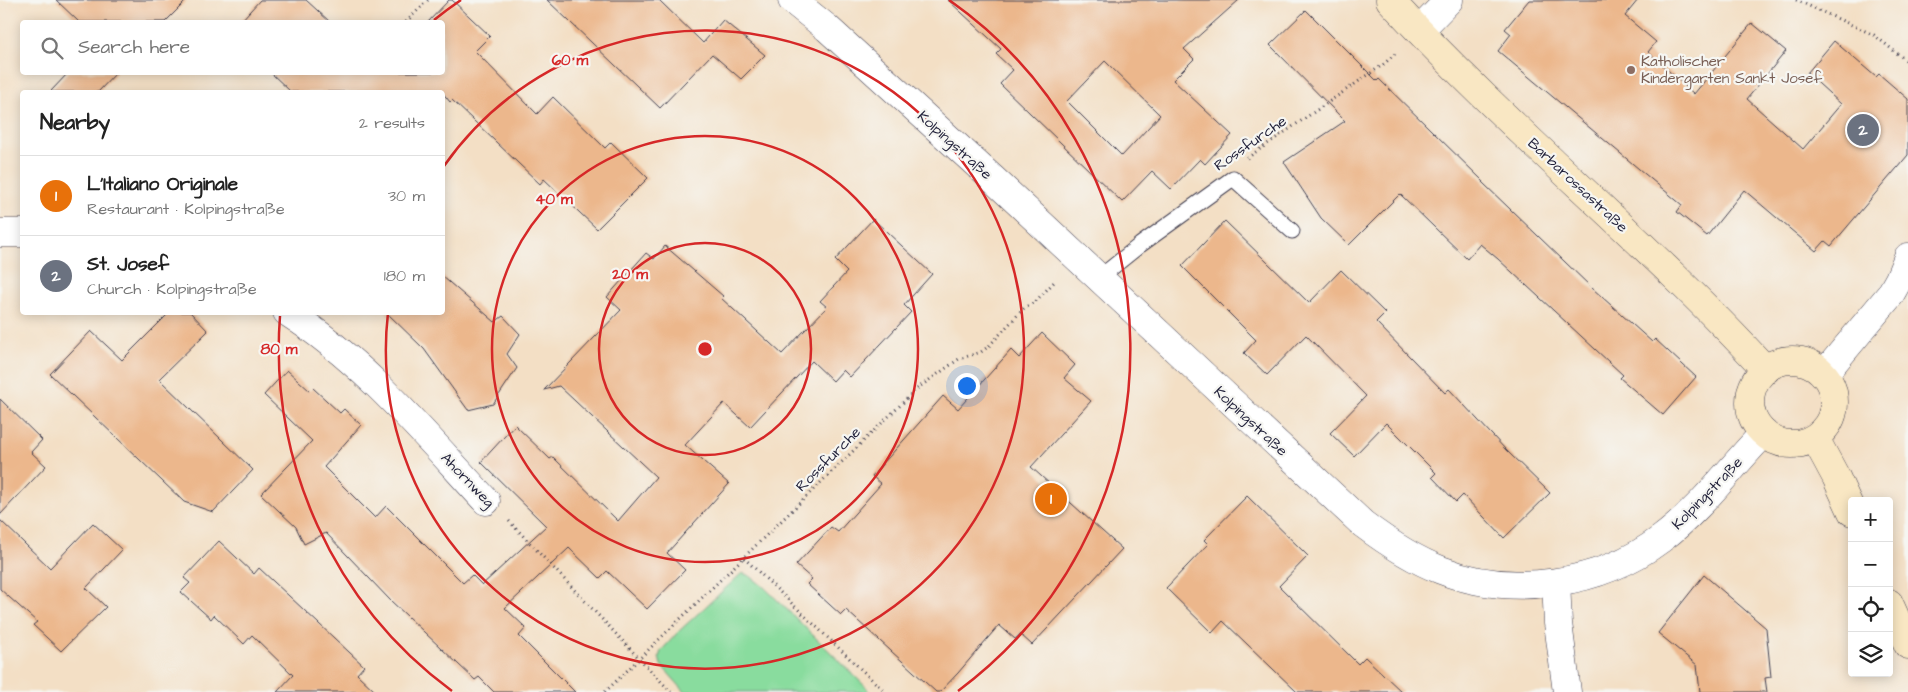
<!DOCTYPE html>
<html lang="en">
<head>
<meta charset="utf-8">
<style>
  body { margin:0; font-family:"Architects Daughter",sans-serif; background:#f2f2f2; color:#222 }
  .controls { position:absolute; right:15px; bottom:15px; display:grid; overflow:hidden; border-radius:5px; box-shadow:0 2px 12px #0003 }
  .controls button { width:45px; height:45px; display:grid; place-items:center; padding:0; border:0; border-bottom:1px solid #e0e0e0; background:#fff; color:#222; font:25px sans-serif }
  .you { position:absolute; left:966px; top:385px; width:18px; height:18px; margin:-12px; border:4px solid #fff; border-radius:50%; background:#1a73e8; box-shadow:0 0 0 8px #1a73e833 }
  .badge { display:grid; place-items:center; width:32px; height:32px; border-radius:50%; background:#d1495b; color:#fff; font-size:16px; font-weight:700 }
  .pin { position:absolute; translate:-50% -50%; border:2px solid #fff; box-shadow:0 1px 5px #0006 }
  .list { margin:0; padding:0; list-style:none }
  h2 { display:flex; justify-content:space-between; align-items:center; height:65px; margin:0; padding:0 20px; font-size:21px }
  h2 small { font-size:16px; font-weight:400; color:#767676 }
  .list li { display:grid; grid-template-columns:32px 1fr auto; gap:15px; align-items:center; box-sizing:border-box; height:80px; padding:0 20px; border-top:1px solid #e0e0e0 }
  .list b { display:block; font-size:19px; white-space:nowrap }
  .list p { margin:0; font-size:16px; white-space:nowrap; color:#767676 }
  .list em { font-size:16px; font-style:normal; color:#767676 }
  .icon { flex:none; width:28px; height:28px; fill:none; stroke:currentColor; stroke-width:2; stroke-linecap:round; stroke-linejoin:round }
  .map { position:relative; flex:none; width:1908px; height:692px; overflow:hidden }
  .search { position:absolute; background:#fff; box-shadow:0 2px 12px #0003; left:20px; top:20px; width:425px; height:55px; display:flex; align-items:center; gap:12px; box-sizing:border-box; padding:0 18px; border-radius:5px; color:#767676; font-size:19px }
  .panel { position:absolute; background:#fff; box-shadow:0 2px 12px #0003; left:20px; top:90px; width:425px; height:225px; border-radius:5px }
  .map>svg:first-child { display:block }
  .green { fill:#89dc9e; stroke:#567f6c }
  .building { fill:#ecb78c; fill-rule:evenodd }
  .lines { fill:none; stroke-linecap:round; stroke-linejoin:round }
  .lane-casing { stroke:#413e50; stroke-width:17 }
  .street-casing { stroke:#413e50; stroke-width:29 }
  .secondary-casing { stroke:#413e50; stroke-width:29 }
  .path { stroke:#413e50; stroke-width:3; stroke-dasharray:1 4; stroke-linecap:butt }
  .lane { stroke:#fff; stroke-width:15 }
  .street { stroke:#fff; stroke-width:28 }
  .secondary { stroke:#f9e7c3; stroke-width:28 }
  .ring { fill:none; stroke:#d62828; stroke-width:2.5 }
  .education-dot { fill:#8d6e63; stroke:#f6f6f2; stroke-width:2 }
  .labels { text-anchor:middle; stroke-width:4.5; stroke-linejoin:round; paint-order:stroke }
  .education-label { font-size:15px; fill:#785e54; stroke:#f6f6f2; text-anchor:start }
  .street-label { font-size:15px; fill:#22223b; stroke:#f6f6f2 }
  .centre { fill:#d62828; stroke:#f6f6f2; stroke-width:2.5 }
  .ring-label { font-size:15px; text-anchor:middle; font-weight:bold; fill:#d62828; stroke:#f6f6f2; stroke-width:4.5; stroke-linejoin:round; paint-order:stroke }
</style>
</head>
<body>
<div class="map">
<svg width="1908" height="692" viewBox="0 0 1908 692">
  <rect width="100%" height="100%" fill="#f6f6f2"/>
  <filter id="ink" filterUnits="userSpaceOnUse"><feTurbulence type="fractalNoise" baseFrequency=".02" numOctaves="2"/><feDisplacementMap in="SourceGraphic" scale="10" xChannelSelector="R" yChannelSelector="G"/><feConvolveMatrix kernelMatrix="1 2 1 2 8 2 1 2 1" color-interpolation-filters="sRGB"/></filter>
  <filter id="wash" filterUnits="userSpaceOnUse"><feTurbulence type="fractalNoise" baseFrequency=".0096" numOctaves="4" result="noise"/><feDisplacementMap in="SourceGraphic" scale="20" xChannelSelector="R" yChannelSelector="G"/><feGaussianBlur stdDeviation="1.12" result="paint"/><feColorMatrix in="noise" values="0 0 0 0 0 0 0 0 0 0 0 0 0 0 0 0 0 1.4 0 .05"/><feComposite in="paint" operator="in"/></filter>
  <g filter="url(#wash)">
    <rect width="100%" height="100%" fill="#f3dfc5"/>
    <path class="green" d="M 742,573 L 750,576 L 764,587 L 871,692 L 685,692 L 661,665 L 659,657 L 661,651 L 678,632 Z"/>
    <g id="blocks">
      <path class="building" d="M 56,0 L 187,0 L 165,22 L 79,22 Z
        M 260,0 L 306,0 L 330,22 L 240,22 Z
        M 449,0 L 452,0 L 490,36 L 475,51 L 537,114 L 553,97 L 605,148 L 611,142 L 648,178 L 597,229 L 544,179 L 540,184 L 452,100 L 450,102 L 442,92 L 291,92 L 270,72 L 442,72 L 442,22 L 428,22 Z
        M 547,0 L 659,0 L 703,43 L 723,20 L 765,55 L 741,79 L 712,54 L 660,108 Z
        M 948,0 L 1239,0 L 1184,49 L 1194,59 L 1173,80 L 1232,135 L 1205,164 L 1200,159 L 1171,189 L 1152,171 L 1122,202 L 1000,84 L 1013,70 L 996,54 L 1001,49 ZM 1105,61 L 1160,115 L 1122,156 L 1067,101 Z
        M 1529,0 L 1638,0 L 1625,16 L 1656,42 L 1648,52 L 1694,94 L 1752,23 L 1786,51 L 1747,99 L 1803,149 L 1841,104 L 1807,73 L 1834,41 L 1876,77 L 1879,74 L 1908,99 L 1908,155 L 1831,246 L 1825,241 L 1816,251 L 1744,190 L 1707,236 L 1677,212 L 1682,205 L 1498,51 L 1511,34 L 1505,29 Z
        M 1306,10 L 1377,81 L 1379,79 L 1484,182 L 1483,183 L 1592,288 L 1652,342 L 1655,339 L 1696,377 L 1663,415 L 1620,378 L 1623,375 L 1498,259 L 1480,244 L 1467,259 L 1400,194 L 1349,245 L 1321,218 L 1284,162 L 1345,121 L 1270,45 Z
        M 69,72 L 117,72 L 98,92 L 50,92 Z
        M 873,219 L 932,274 L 904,305 L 911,312 L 850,377 L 843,370 L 833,381 L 812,361 L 750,427 L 724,403 L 685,445 L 729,484 L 667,553 L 685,570 L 647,609 L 607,571 L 600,578 L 569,548 L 505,608 L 526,628 L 519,636 L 575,692 L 494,692 L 479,677 L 475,680 L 390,600 L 326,533 L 304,544 L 296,527 L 261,494 L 312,441 L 264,395 L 287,370 L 310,391 L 313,388 L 340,413 L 344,409 L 361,425 L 324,467 L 375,518 L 386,506 L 463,583 L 472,575 L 482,585 L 546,526 L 481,462 L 515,425 L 550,459 L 553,457 L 618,521 L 656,477 L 559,386 L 544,390 L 621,310 L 607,297 L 646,253 L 654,259 L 665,246 L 723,296 L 721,298 L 782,354 L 827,307 L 820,301 L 847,272 L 835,260 Z
        M 1225,221 L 1309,303 L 1341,270 L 1385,313 L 1376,322 L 1445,393 L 1449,389 L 1506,450 L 1550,493 L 1504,538 L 1463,495 L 1456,502 L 1432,477 L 1436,473 L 1386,423 L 1354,456 L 1330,433 L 1366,396 L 1306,335 L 1267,375 L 1244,353 L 1256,340 L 1182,266 Z
        M 442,276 L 495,322 L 503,316 L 520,334 L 507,354 L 517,368 L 493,404 L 468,410 L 424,349 L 386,312 L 442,312 Z
        M 170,312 L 190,312 L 208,331 L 159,379 L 253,470 L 213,512 L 184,502 L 50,374 L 91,331 L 122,360 Z
        M 1042,333 L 1075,365 L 1064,378 L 1091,401 L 1031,467 L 1122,549 L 1032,645 L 1020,634 L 1015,639 L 999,625 L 958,673 L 940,692 L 936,692 L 846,610 L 841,615 L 807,584 L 812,579 L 796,565 L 831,527 L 838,532 L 881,484 L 872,476 L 943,396 L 958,409 L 1011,350 L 1019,358 Z
        M 0,399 L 42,440 L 31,452 L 46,466 L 0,515 Z
        M 1247,496 L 1308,556 L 1279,586 L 1358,664 L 1365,657 L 1402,692 L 1297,692 L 1223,621 L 1212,633 L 1166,588 L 1208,544 L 1204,540 Z
        M 0,520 L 50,568 L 93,523 L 122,550 L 86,588 L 106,607 L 61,651 L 33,625 L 37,622 L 0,589 Z
        M 219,541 L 254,574 L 259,568 L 364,666 L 357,674 L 376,692 L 277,692 L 293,675 L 252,635 L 244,644 L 214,615 L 211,619 L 181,592 L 190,583 L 184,578 Z
        M 1704,575 L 1766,628 L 1771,677 L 1765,678 L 1767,692 L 1700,692 L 1697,665 L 1658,633 Z"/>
    </g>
  </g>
  <g filter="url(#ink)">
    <use href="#blocks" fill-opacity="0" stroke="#413e50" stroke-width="1"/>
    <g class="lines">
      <g class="lane-casing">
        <path id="lane" d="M 1099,278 L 1140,245 L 1233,178 L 1292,231"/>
      </g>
      <g class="street-casing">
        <path id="street" d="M 792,0 L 827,28 L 993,179 L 1363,524 C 1387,542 1412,559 1441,570 C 1512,598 1600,585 1661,539 C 1700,510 1730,468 1764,433
          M 1419,31 L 1449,0
          M 0,233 L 22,233
          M 287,312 C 365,362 424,434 486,501
          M 1824,374 L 1890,295 L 1899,279 L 1908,257
          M 1556,582 L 1558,623 L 1567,692"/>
      </g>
      <g class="secondary-casing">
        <path id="secondary" d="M 1390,0 C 1509,130 1647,240 1766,370
          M1750 402a42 42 0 1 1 84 0a42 42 0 1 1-84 0Z
          M 1815,438 L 1836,477 L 1852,512
          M 1889,603 L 1908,645"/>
      </g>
      <path class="path" d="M 1796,0 L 1874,35 L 1908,62
        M 406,22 L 428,0
        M 1247,158 L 1384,64 L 1397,52
        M 509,521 L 671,692
        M 744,558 L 885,692
        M 605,692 L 918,388 L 959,359 L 981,352 L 989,346 L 1025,307 L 1035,302 L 1056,280"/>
      <use href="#lane" class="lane"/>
      <use href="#street" class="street"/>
      <use href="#secondary" class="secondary"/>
    </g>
  </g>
  <g class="ring">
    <circle cx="705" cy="349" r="106"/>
    <circle cx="705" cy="349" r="213"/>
    <path d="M444 166A319 319 0 1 1 388 313"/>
    <path d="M452 691A426 426 0 0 1 280 316M434 20A426 426 0 0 1 461 0M949 0A426 426 0 0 1 958 691"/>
  </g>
  <circle class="education-dot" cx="1631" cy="70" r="5"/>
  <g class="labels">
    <g class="education-label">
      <text x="1641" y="66">Katholischer<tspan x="1641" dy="17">Kindergarten Sankt Josef</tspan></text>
    </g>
    <g class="street-label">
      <text transform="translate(1250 143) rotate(-35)" y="5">Rossfurche</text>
      <text transform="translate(955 145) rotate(42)" y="5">Kolpingstraße</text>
      <text transform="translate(1578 185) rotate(43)" y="5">Barbarossastraße</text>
      <text transform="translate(1251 421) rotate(43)" y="5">Kolpingstraße</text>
      <text transform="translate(828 459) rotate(-45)" y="5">Rossfurche</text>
      <text transform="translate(468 480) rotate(46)" y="5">Ahornweg</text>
      <text transform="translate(1707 493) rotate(-46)" y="5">Kolpingstraße</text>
    </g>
  </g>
  <circle cx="705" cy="349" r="8" class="centre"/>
  <g class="ring-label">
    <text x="570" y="65">60 m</text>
    <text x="554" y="204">40 m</text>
    <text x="630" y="279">20 m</text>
    <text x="279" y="354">80 m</text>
  </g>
</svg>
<div class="controls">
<button>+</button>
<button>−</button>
<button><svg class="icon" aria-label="locate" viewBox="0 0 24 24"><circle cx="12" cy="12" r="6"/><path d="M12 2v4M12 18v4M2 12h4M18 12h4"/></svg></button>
<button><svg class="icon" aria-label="layers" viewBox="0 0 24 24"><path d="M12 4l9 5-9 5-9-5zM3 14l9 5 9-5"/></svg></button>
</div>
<div class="you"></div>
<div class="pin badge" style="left:1051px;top:499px;background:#e8710a">1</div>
<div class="pin badge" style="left:1863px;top:130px;background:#6b7280">2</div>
<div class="search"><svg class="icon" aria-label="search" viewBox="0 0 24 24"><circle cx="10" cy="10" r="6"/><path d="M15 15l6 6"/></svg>Search here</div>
<section class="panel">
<h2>Nearby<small>2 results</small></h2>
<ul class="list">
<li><span class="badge" style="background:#e8710a">1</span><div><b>L'Italiano Originale</b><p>Restaurant · Kolpingstraße</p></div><em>30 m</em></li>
<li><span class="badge" style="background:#6b7280">2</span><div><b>St. Josef</b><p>Church · Kolpingstraße</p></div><em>180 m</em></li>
</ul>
</section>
</div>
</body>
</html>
